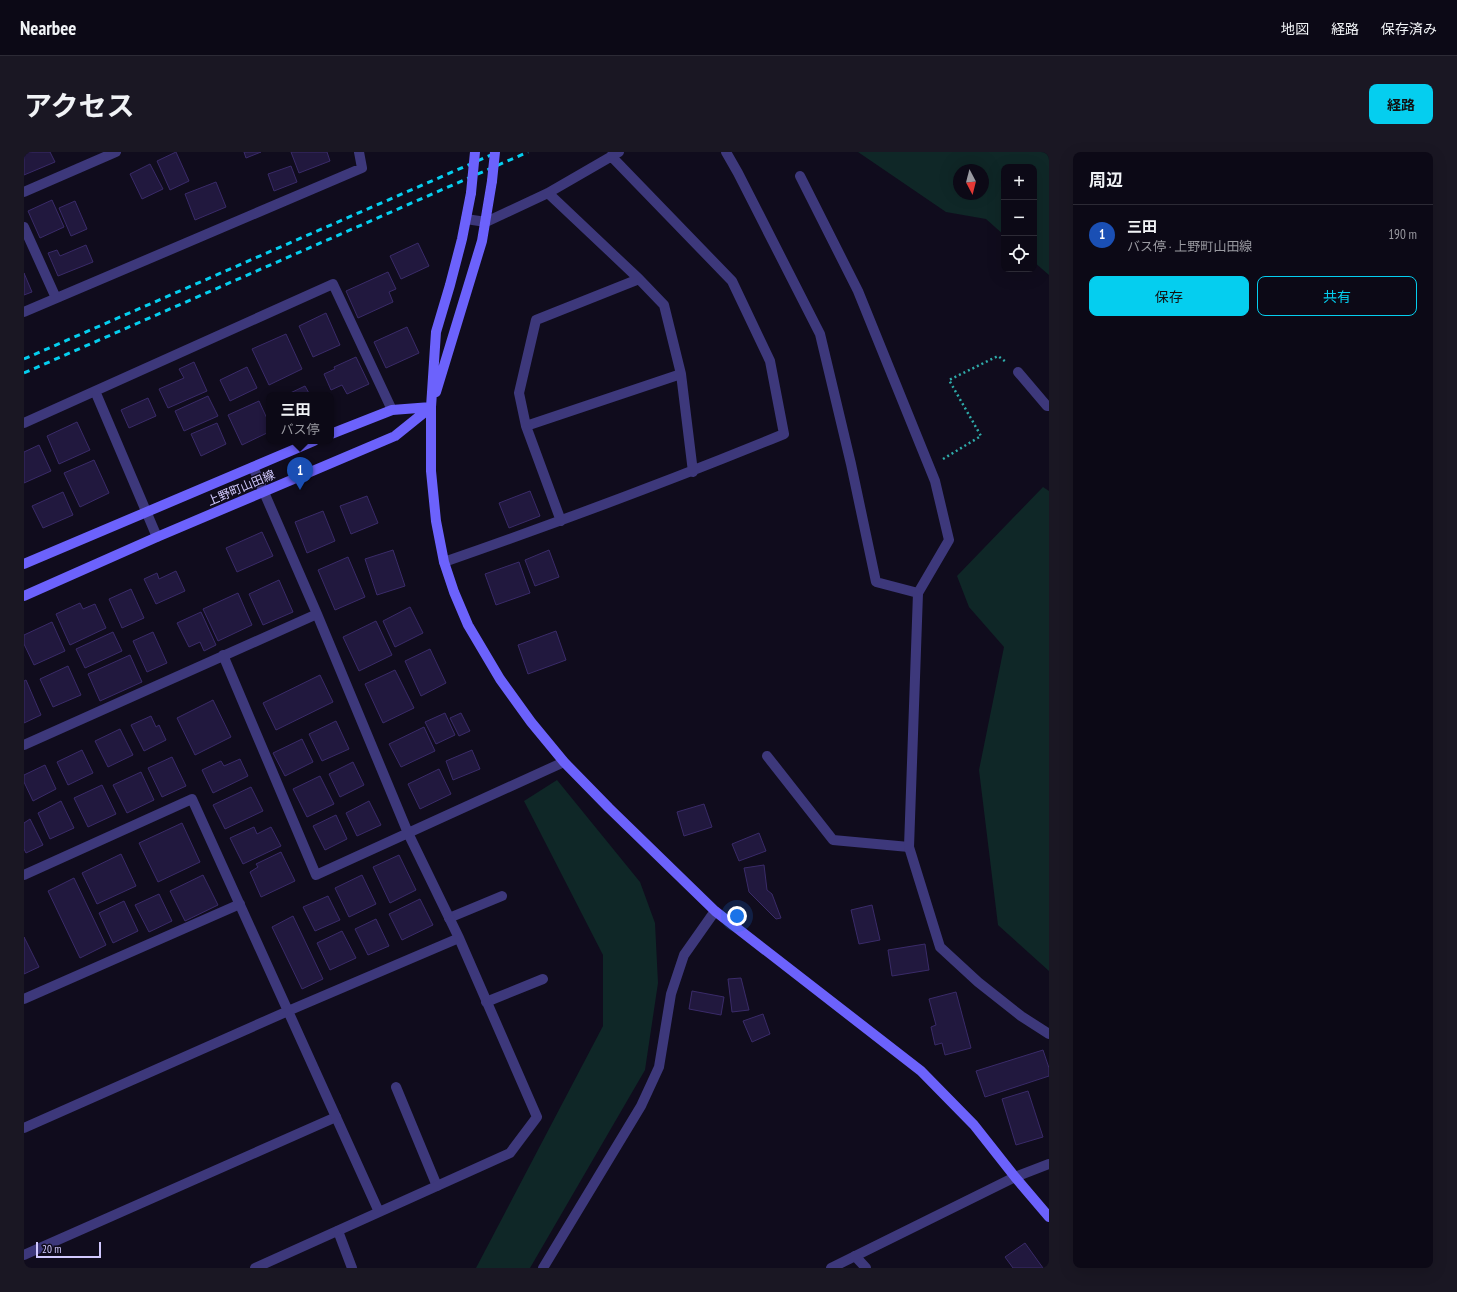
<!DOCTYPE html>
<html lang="ja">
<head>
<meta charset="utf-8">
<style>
  body { margin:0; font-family:"PT Sans Narrow","Noto Sans JP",sans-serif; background:#1a1723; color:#f1f3f6 }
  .controls { position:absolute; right:12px; top:12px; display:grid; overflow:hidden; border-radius:8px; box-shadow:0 4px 16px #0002 }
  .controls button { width:36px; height:36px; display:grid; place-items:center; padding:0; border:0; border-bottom:1px solid #2c2a35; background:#0c0916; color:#f1f3f6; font:20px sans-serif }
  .compass { position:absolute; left:929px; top:12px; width:36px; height:36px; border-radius:50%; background:#0c0916; box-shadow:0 4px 16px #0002; rotate:173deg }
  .scale { position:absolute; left:12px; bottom:10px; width:65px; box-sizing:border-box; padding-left:4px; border:2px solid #d1c9fe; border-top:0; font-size:11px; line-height:14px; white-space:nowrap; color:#d1c9fe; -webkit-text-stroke:3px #100c1d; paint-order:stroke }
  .you { position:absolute; left:713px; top:764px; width:14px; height:14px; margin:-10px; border:3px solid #fff; border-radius:50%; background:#1a73e8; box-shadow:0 0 0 6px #1a73e833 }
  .badge { display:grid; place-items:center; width:26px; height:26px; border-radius:50%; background:#05ceef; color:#fff; font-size:13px; font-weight:700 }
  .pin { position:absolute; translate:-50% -33px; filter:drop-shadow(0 1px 2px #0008) }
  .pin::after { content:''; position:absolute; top:21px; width:14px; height:12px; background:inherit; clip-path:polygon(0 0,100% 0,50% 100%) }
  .popup { position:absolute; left:242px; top:240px; width:68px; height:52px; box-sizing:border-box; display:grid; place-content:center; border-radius:8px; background:#0c0916; filter:drop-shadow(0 1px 3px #0005); font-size:13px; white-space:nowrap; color:#9a9aa1 }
  .popup b { font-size:15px; color:#f1f3f6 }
  .popup::after { content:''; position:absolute; left:50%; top:100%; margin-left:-8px; border:8px solid transparent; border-top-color:#0c0916 }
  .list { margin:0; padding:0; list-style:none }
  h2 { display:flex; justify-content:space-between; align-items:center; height:52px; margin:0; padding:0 16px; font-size:17px }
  h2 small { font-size:13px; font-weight:400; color:#9a9aa1 }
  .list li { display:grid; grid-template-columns:26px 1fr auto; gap:12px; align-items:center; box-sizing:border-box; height:60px; padding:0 16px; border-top:1px solid #2c2a35 }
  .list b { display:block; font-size:15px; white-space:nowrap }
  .list p { margin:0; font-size:13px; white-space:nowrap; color:#9a9aa1 }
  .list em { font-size:13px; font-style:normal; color:#9a9aa1 }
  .actions { display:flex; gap:8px; padding:12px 16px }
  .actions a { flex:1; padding:9px 0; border:1px solid #05ceef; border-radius:8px; text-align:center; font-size:14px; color:#05ceef }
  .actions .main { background:#05ceef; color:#111 }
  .icon { flex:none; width:22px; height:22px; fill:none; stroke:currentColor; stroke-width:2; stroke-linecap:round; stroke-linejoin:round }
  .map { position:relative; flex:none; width:1025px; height:1116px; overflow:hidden; border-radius:8px }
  header { display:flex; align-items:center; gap:24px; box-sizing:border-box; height:56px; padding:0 20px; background:#0c0916; border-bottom:1px solid #2c2a35 }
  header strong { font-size:19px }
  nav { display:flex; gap:22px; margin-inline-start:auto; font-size:14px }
  .intro { display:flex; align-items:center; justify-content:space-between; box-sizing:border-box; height:96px; padding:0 24px }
  h1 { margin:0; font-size:28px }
  .button { padding:10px 18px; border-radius:8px; background:#05ceef; color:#111; font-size:14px; font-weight:700 }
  main { display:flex; gap:24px; padding:0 24px }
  aside { flex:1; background:#0c0916; border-radius:8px; box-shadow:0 4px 16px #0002 }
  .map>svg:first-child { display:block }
  .green { fill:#0f2727; fill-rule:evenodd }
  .building { fill:#21183e; stroke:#3a2b69 }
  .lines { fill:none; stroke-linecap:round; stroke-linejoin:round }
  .path { stroke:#2facaa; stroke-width:2.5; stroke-dasharray:2 3; stroke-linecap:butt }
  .lane { stroke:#3d387b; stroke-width:10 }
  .street { stroke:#3d387b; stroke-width:10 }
  .secondary { stroke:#6c62fc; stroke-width:10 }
  .rail { stroke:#05ceef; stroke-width:3; stroke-dasharray:6 5; stroke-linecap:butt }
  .secondary-bridge { stroke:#6c62fc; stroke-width:10 }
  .labels { text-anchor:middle; stroke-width:3; stroke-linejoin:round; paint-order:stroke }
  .street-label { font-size:12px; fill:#d1c9fe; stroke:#100c1d }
</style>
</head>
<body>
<header>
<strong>Nearbee</strong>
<nav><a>地図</a><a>経路</a><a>保存済み</a></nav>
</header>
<div class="intro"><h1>アクセス</h1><a class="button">経路</a></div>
<main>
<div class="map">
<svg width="1025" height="1116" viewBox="0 0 1025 1116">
  <rect width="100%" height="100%" fill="#100c1d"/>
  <path class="green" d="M 834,0 L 1025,0 L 1025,123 L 1010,110 L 1010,15 L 980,15 L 980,83 L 962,67 L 922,60 ZM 935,18 L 959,18 L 959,42 L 935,42 Z
    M 1019,335 L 1025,339 L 1025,819 L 974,773 L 955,618 L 980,495 L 945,455 L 933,424 Z
    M 533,628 L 616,730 L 631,771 L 634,831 L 621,918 L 506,1116 L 452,1116 L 579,874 L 579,803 L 500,649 Z"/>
  <path class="building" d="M 0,0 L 26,0 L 31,10 L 0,23 Z
    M 152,0 L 165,29 L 146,38 L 133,9 Z
    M 220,0 L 237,0 L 222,6 Z
    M 267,0 L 303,0 L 306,9 L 275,21 Z
    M 126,12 L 139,37 L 118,47 L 106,22 Z
    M 267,14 L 273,30 L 250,39 L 244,22 Z
    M 192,30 L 202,55 L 171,68 L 161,42 Z
    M 28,48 L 40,75 L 16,86 L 4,59 Z
    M 51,49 L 63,77 L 47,84 L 35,56 Z
    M 394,91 L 405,114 L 377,127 L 366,104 Z
    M 62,93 L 69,110 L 34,124 L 24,101 L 33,98 L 36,104 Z
    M 364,120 L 372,137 L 365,140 L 369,150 L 334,166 L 322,139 Z
    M 0,121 L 8,140 L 0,143 Z
    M 302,161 L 316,193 L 289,205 L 275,174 Z
    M 383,175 L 395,201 L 362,216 L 350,190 Z
    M 262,182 L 278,217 L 245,233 L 228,197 Z
    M 332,205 L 345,232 L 323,242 L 318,233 L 307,238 L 300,222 L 311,217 L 310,215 Z
    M 170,210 L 183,239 L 144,256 L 135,237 L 160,226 L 155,217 Z
    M 223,215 L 233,236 L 206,249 L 196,228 Z
    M 281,234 L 286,243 L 262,243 Z
    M 184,244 L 194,264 L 160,279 L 151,259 Z
    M 124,246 L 132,264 L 105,276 L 97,258 Z
    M 235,249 L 245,271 L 245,280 L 218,293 L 204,263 Z
    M 53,270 L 66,298 L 35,312 L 23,284 Z
    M 193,271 L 202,292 L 177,304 L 167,282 Z
    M 15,293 L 27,319 L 0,331 L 0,300 Z
    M 70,308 L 85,341 L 56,355 L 40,321 Z
    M 506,339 L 516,364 L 485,376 L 475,351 Z
    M 39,340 L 49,363 L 19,376 L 8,354 Z
    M 343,344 L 354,371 L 327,382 L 316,354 Z
    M 299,359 L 311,389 L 283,401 L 271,370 Z
    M 238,380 L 249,404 L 213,420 L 202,396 Z
    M 369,398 L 381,434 L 353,443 L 341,407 Z
    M 525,398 L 535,425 L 511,434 L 501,408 Z
    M 324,405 L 341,445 L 311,458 L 294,418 Z
    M 495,410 L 506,441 L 472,453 L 461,422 Z
    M 152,419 L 161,439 L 132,452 L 120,427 L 133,421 L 135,427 Z
    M 255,428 L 269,460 L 239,473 L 225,442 Z
    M 107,437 L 120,466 L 98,476 L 85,447 Z
    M 214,441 L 228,473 L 194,489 L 179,457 Z
    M 56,451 L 59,457 L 71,452 L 82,476 L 46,493 L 32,462 Z
    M 386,455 L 399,481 L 371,495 L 359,469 Z
    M 177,460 L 192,493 L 180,499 L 176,490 L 165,495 L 153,471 Z
    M 352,469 L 368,503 L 335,519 L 319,485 Z
    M 28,470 L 41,499 L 10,513 L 0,492 L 0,483 Z
    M 532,479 L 542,508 L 504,522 L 494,493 Z
    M 89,480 L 98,499 L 61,516 L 52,497 Z
    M 129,480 L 143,511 L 123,520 L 109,489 Z
    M 406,497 L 422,531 L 397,544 L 381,509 Z
    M 106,503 L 118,530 L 76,549 L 64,522 Z
    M 44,514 L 57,543 L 29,555 L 16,527 Z
    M 371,518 L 390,556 L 359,571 L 341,532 Z
    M 296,523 L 309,550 L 252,578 L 239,551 Z
    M 2,528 L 17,563 L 0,571 L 0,529 Z
    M 189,548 L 207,585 L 171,603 L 153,566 Z
    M 421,561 L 431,583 L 412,592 L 401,570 Z
    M 437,561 L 446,579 L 435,584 L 426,566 Z
    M 127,564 L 132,575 L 135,573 L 142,588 L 120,599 L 107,573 Z
    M 312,569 L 325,597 L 298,609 L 285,582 Z
    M 400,575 L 411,599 L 377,615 L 365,592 Z
    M 96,577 L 109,603 L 84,615 L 71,589 Z
    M 278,587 L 289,610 L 261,624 L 249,601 Z
    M 58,598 L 69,621 L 44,633 L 33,610 Z
    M 448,598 L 456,617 L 429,628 L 422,609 Z
    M 148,605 L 162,634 L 138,645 L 124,616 Z
    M 216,607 L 224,624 L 189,641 L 178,618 L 197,609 L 200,614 Z
    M 329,610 L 340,633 L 316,645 L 305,622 Z
    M 21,613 L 32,637 L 9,649 L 0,630 L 0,623 Z
    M 415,617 L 427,642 L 396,657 L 384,632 Z
    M 117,620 L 130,648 L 103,661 L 89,633 Z
    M 296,624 L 310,652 L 283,665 L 269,637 Z
    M 78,633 L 92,662 L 64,675 L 50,646 Z
    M 227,635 L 239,659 L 201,677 L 189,653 Z
    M 37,649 L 50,676 L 26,687 L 14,661 Z
    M 345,649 L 357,673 L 333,684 L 322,661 Z
    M 680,652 L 688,675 L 660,684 L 653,660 Z
    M 312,663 L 323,687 L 301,698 L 289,674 Z
    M 6,667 L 19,693 L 2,701 L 0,697 L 0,671 Z
    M 158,671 L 176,710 L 134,730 L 115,691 Z
    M 230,675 L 233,682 L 247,675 L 257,694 L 219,712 L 206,686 Z
    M 735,681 L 742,699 L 715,709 L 708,692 Z
    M 257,700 L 271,729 L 237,745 L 226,720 L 234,715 L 232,712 Z
    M 97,702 L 112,734 L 73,752 L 58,721 Z
    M 375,703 L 392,738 L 366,751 L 349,715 Z
    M 740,713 L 743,738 L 748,742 L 757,766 L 752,767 L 725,740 L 720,716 Z
    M 179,723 L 194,753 L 161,769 L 146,739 Z
    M 338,723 L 352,752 L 325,765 L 311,736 Z
    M 50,726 L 82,793 L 56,806 L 24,739 Z
    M 135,742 L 148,769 L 125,780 L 111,753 Z
    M 304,744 L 316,768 L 291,779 L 279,755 Z
    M 396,747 L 409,773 L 378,788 L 365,762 Z
    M 100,749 L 114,779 L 89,791 L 75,761 Z
    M 848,753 L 856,788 L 835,792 L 827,758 Z
    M 269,764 L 299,827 L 278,837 L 248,775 Z
    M 352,767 L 365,794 L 344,803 L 331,777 Z
    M 318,779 L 332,806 L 306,818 L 293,791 Z
    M 0,785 L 15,815 L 0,822 Z
    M 901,792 L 905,818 L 868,824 L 864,798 Z
    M 717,826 L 725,858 L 708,860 L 704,827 Z
    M 668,839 L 700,845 L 697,863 L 665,857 Z
    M 932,840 L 947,896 L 921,903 L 918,891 L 911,893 L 907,875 L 912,873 L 905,847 Z
    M 739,862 L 746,882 L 728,890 L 719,869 Z
    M 1019,898 L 1025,916 L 1025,924 L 961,945 L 952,919 Z
    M 1004,939 L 1019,985 L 992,993 L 978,947 Z
    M 1001,1091 L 1019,1116 L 989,1116 L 981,1105 Z"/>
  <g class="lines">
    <path class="path" d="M 919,307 L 957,284 L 925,228 L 974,204 L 982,210"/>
    <path class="lane" d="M 776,24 L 834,139 L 911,329 L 925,388 L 894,441
      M 743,604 L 809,688 L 885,695
      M 425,766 L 478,744
      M 462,850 L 519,827
      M 372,935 L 413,1034
      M 314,1079 L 328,1116
      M 0,1103 L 312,965
      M 831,1104 L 842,1116"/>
    <path class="street" d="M 702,0 L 714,21 L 796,182 L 827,312 L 852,430 L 894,441 L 885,695 L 916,795 L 954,830 L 997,864 L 1025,882
      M 0,40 L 92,0
      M 524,41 L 615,127 L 640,153 L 657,222 L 669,320
      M 442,67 L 462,70 L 524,41 L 595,0
      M 0,75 L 32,146
      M 0,160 L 338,16 L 335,0
      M 994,220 L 1023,254 L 1025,254
      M 71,239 L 133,385
      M 0,271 L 309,132 L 368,258
      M 502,274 L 495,241 L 512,168 L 615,127
      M 229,315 L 293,462 L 384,681 L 435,786 L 513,965 L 486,1001 L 231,1116
      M 537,369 L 502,274 L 657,222
      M 420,410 C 535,370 648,328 760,282 L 746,209 L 708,129 L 587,4
      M 199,503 L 292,723 L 540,610
      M 0,593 L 293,462
      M 0,723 L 168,647 L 355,1060
      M 0,847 L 216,752
      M 0,976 L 264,859 L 435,786
      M 519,1116 L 617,954 L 635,915 L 647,842 L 660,803 L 691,759
      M 807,1116 L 991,1025 L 1025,1012"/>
    <path class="secondary" d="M 447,41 L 438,87 L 426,133 L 412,180 L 407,255 L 407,319 L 412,369 L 420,410 L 430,440 L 444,473 L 476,527 L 507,570 L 540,610 L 585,656 L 691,759 L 897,919 L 950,973 L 991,1025 L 1025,1065
      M 412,240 L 458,89 L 468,29
      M 307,282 L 368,258 L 407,255
      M 0,412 L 290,289
      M 0,444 L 133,385 L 371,284 L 407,255"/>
    <path class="rail" d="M 0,207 L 474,0
      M 0,221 L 504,0"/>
    <path class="secondary-bridge" d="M 468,29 L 471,0
      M 447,41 L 451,0"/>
  </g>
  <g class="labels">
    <g class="street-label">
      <text transform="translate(217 336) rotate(-23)" y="4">上野町山田線</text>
    </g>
  </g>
</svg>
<div class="controls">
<button>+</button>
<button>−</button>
<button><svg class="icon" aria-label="locate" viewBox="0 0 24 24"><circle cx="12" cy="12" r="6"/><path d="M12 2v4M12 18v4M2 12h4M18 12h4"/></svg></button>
</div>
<svg class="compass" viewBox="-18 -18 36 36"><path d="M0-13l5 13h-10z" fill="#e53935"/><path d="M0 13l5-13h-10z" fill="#9a9aa1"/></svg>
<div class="scale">20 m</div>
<div class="you"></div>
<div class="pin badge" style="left:276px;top:338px;background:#1a4fb4">1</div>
<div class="popup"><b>三田</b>バス停</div>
</div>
<aside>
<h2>周辺<small></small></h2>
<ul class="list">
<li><span class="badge" style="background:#1a4fb4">1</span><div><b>三田</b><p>バス停 · 上野町山田線</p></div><em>190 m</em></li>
</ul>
<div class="actions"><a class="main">保存</a><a>共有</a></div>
</aside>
</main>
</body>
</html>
